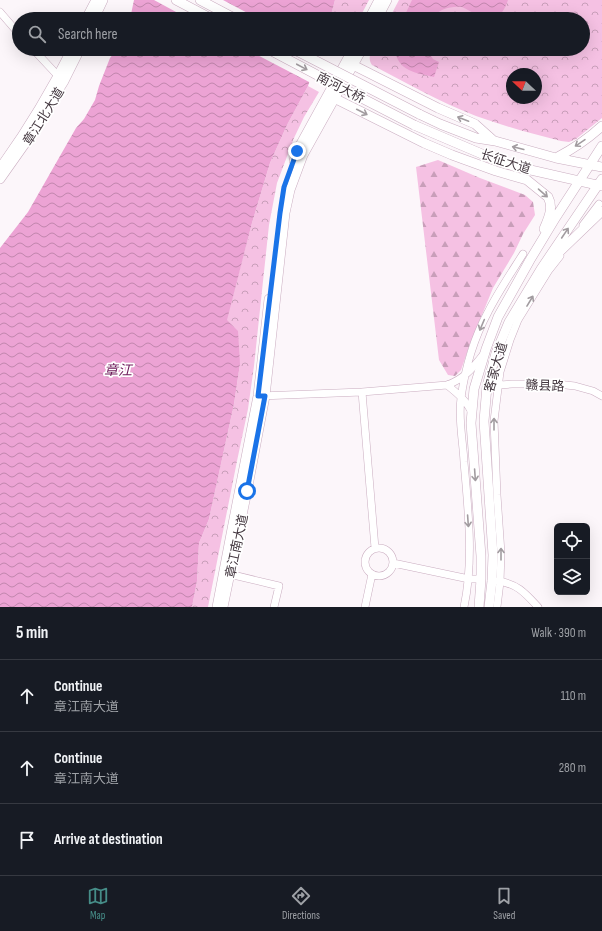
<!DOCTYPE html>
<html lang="en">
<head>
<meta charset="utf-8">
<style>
  body { margin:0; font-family:"Sofia Sans Condensed","Noto Sans SC",sans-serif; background:#242831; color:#f1f3f6 }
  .controls { position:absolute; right:12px; bottom:12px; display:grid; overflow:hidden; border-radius:6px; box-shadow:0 4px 16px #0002 }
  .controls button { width:36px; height:36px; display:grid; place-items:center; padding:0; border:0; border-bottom:1px solid #363941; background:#171b24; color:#f1f3f6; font:20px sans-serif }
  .compass { position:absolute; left:506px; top:68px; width:36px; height:36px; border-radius:50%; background:#171b24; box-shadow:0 4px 16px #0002; rotate:292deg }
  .stop { position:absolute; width:12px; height:12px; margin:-9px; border:3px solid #1a73e8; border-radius:50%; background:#fff }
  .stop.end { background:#1a73e8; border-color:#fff; box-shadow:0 1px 4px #0008 }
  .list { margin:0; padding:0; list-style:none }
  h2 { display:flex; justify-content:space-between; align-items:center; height:52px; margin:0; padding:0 16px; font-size:17px }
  h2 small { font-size:13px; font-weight:400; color:#9ea1a6 }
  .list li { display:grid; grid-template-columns:26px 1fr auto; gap:12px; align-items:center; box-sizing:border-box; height:72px; padding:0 16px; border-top:1px solid #363941 }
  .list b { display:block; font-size:15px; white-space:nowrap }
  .list p { margin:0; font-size:13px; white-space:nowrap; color:#9ea1a6 }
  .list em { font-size:13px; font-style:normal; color:#9ea1a6 }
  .icon { flex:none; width:22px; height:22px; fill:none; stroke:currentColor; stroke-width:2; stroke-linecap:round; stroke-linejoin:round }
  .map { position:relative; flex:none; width:602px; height:607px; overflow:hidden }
  .search { position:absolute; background:#171b24; box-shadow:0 4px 16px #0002; left:12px; right:12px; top:12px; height:44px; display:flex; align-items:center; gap:10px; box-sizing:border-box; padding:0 14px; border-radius:22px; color:#9ea1a6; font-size:15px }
  .sheet { height:268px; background:#171b24 }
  nav { display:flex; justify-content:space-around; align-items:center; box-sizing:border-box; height:56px; border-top:1px solid #363941; background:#171b24; font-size:11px; color:#9ea1a6 }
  nav a { display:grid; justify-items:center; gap:2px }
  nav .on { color:#468d88 }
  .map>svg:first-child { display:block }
  .forest { fill:url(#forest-firs) }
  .park { fill:url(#park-crowns); fill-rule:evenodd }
  .water { fill:url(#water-waves) }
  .pier { fill:#fcf6fa }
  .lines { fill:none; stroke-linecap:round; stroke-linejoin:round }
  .minor-casing { stroke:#caadc0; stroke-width:8 }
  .major-casing { stroke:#caadc0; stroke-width:10 }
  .minor { stroke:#fff; stroke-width:7 }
  .major { stroke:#fff; stroke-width:9 }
  .major-bridge-casing { stroke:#caadc0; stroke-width:10; stroke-linecap:butt }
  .major-bridge { stroke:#fff; stroke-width:9 }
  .oneway { stroke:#a29ca0 }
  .route { stroke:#1a73e8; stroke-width:5 }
  .labels { text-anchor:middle; stroke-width:3.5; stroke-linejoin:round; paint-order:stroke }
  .street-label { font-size:13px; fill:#443840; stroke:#fff }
  .water-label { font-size:14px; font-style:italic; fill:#6c1858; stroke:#fff }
</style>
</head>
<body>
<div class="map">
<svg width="602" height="607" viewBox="0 0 602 607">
  <defs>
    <pattern id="forest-firs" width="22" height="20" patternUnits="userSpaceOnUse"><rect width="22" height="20" fill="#f5c1e3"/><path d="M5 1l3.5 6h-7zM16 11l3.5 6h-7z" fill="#c89eb9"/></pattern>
    <pattern id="park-crowns" width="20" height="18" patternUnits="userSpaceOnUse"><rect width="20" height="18" fill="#f5c1e3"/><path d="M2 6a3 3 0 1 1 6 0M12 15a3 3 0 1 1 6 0" fill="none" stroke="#c89eb9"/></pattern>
    <pattern id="water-waves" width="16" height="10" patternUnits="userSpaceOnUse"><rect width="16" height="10" fill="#eca3d4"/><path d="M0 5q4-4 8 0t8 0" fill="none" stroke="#c186ad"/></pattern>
  </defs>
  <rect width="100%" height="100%" fill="#fcf6fa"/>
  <path class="forest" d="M 438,160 L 480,178 L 525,195 L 533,202 L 535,215 L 523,234 L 514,253 L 493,288 L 470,344 L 461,370 L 455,376 L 448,375 L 439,360 L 416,167 Z"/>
  <path class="park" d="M 335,0 L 369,0 L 359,19 L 330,19 Z
    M 399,0 L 602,0 L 602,118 L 576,139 L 569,142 L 561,141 C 532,134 504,126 476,116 C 440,102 406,83 372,65 C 368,59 370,55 372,49 L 583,49 L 583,19 L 389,19 ZM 512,74 L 536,74 L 536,98 L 512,98 Z
    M 308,86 L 319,92 L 304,117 L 294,138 L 277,183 L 269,225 L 254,366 L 248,409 L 237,461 L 208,607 L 192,607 L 197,581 L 199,543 L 209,519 L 234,404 L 240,364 L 226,321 L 252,223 L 270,163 L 287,125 Z"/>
  <path class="water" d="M 134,0 L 335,0 L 330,19 L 130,19 Z
    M 412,0 L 508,0 C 497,31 483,17 462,7 C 450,6 439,9 431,19 L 403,19 Z
    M 117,49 L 320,49 L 308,86 L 287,125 L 270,163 L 252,223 L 227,320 L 238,331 L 240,364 L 234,404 L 209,519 L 199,543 L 197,581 L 192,607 L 0,607 L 0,248 L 28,212 L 76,128 L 84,119 L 95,100 L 99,86 L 110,58 Z
    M 395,49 L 427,49 L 433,59 L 439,62 L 434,77 C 416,73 397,71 395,49 Z"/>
  <path class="pier" d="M 154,0 L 223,0 L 259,19 L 189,19 Z
    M 246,49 L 316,49 L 322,52 L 311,83 Z"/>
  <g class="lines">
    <g class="minor-casing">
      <path id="minor" d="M 0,12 L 19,34
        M 33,49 L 61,79
        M 583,225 L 599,204
        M 447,385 C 457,393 467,401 472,413
        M 487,386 L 512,384 L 557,384 L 575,386 L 593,391 L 602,396
        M 362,392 L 375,548
        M 260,396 L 362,392 L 447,385 C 464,379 472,369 483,355
        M365 562a14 14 0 1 1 28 0a14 14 0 1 1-28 0Z
        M 393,563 L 469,579 L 481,579
        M 229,574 L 279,586 L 274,607
        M 497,581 C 517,583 526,594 538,607
        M 365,607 L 372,574
        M 464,607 C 474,561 468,508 464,462 C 463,441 458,419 461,398 C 465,369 474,338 488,312 C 498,292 511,273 523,254
        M 497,607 L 500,582 L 501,553 L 497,495 L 494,421 L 500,372 L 510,340 L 518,320 L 549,270 L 560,256"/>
    </g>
    <g class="major-casing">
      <path id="major" d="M 176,0 L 212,19
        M 200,0 L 236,19
        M 86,19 L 96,0
        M 94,19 L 103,0
        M 369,19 L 379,0
        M 377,19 L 387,0
        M 349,63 L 438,108 L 475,124 L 494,141
        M 330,96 L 424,143 L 452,155 L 496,171 L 527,180 L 548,197 C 554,208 548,219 544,229
        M 419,114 L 440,124 L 476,138 L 495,141 L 556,158 L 602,167
        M 414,125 L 496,160 L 513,166 L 602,186
        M 556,158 C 573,149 588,139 602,126
        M 294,161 L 297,151 L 353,49
        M 0,168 C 27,131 51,91 72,49
        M 0,179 L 24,145 L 64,81 L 80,49
        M 551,260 L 602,211
        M 217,607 L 231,534 L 258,396 L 269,299
        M 223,607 L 247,491 L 265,396 L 285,213 L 290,190 L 303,155 L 362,49
        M 479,607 L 481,579 L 481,556 L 471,423 L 474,389 L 486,349 L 498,317 L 530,260 L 556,217 L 602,146
        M 489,607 L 492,581 L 493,555 L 484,421 L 487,386 L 496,353 L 509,322 L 541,269 L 602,179"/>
    </g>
    <use href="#minor" class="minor"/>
    <use href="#major" class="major"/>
    <g class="major-bridge-casing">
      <path id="major-bridge" d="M 268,49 L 319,76 L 414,125
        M 293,49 L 419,114"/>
    </g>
    <use href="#major-bridge" class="major-bridge"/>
  </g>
  <defs><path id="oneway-shaft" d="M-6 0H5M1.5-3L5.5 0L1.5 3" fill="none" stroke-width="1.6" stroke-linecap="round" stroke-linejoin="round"/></defs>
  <g class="oneway">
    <use href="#oneway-shaft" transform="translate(302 67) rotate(28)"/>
    <use href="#oneway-shaft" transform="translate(362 112) rotate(27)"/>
    <use href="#oneway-shaft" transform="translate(463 119) rotate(-159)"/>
    <use href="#oneway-shaft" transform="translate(580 143) rotate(146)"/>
    <use href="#oneway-shaft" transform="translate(518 148) rotate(-166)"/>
    <use href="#oneway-shaft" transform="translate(543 193) rotate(41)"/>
    <use href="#oneway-shaft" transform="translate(565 233) rotate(-56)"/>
    <use href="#oneway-shaft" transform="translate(530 301) rotate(-59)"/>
    <use href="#oneway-shaft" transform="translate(482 325) rotate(113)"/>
    <use href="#oneway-shaft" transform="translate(494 424) rotate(-90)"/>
    <use href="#oneway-shaft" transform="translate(475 475) rotate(86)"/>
    <use href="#oneway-shaft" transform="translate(468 521) rotate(86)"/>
    <use href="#oneway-shaft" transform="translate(501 554) rotate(-90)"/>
  </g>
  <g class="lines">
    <path class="route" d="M 247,491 L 265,396 L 258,396 L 280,213 L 284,187 L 297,151"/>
  </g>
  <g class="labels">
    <g class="street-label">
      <text transform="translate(341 87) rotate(27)" y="5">南河大桥</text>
      <text transform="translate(43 116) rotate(-58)" y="5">章江北大道</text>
      <text transform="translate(506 161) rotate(18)" y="5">长征大道</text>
      <text transform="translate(495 367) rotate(-74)" y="5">客家大道</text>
      <text transform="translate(545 385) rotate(2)" y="5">赣县路</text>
      <text transform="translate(236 546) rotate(-78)" y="5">章江南大道</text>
    </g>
    <g class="water-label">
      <text x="118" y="375">章江</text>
    </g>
  </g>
</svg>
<div class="controls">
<button><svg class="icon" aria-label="locate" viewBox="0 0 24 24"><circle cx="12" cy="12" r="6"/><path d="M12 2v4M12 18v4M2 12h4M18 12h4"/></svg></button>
<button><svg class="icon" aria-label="layers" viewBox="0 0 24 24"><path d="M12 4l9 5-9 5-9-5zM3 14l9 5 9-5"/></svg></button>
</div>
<svg class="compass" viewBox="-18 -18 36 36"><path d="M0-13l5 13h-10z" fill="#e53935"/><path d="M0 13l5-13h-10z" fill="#9ea1a6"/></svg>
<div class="stop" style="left:247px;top:491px"></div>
<div class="stop end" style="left:297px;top:151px"></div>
<div class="search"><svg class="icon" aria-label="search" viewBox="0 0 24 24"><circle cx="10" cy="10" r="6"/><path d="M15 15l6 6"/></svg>Search here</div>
</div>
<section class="sheet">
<h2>5 min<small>Walk · 390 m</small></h2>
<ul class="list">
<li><svg class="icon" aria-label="ahead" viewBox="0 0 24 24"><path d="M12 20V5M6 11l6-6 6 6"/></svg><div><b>Continue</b><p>章江南大道</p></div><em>110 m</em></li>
<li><svg class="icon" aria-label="ahead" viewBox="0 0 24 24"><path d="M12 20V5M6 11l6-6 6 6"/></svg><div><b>Continue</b><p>章江南大道</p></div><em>280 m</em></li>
<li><svg class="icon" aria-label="arrive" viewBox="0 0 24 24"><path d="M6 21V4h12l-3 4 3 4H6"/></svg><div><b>Arrive at destination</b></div></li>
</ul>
</section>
<nav>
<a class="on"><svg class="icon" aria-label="map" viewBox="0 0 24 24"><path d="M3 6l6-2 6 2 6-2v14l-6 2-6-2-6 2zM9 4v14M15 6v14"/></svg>Map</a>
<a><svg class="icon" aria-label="directions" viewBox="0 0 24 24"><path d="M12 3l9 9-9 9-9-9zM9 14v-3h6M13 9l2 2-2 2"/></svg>Directions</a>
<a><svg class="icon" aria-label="saved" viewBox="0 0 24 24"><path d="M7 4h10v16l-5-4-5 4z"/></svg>Saved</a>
</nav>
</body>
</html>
